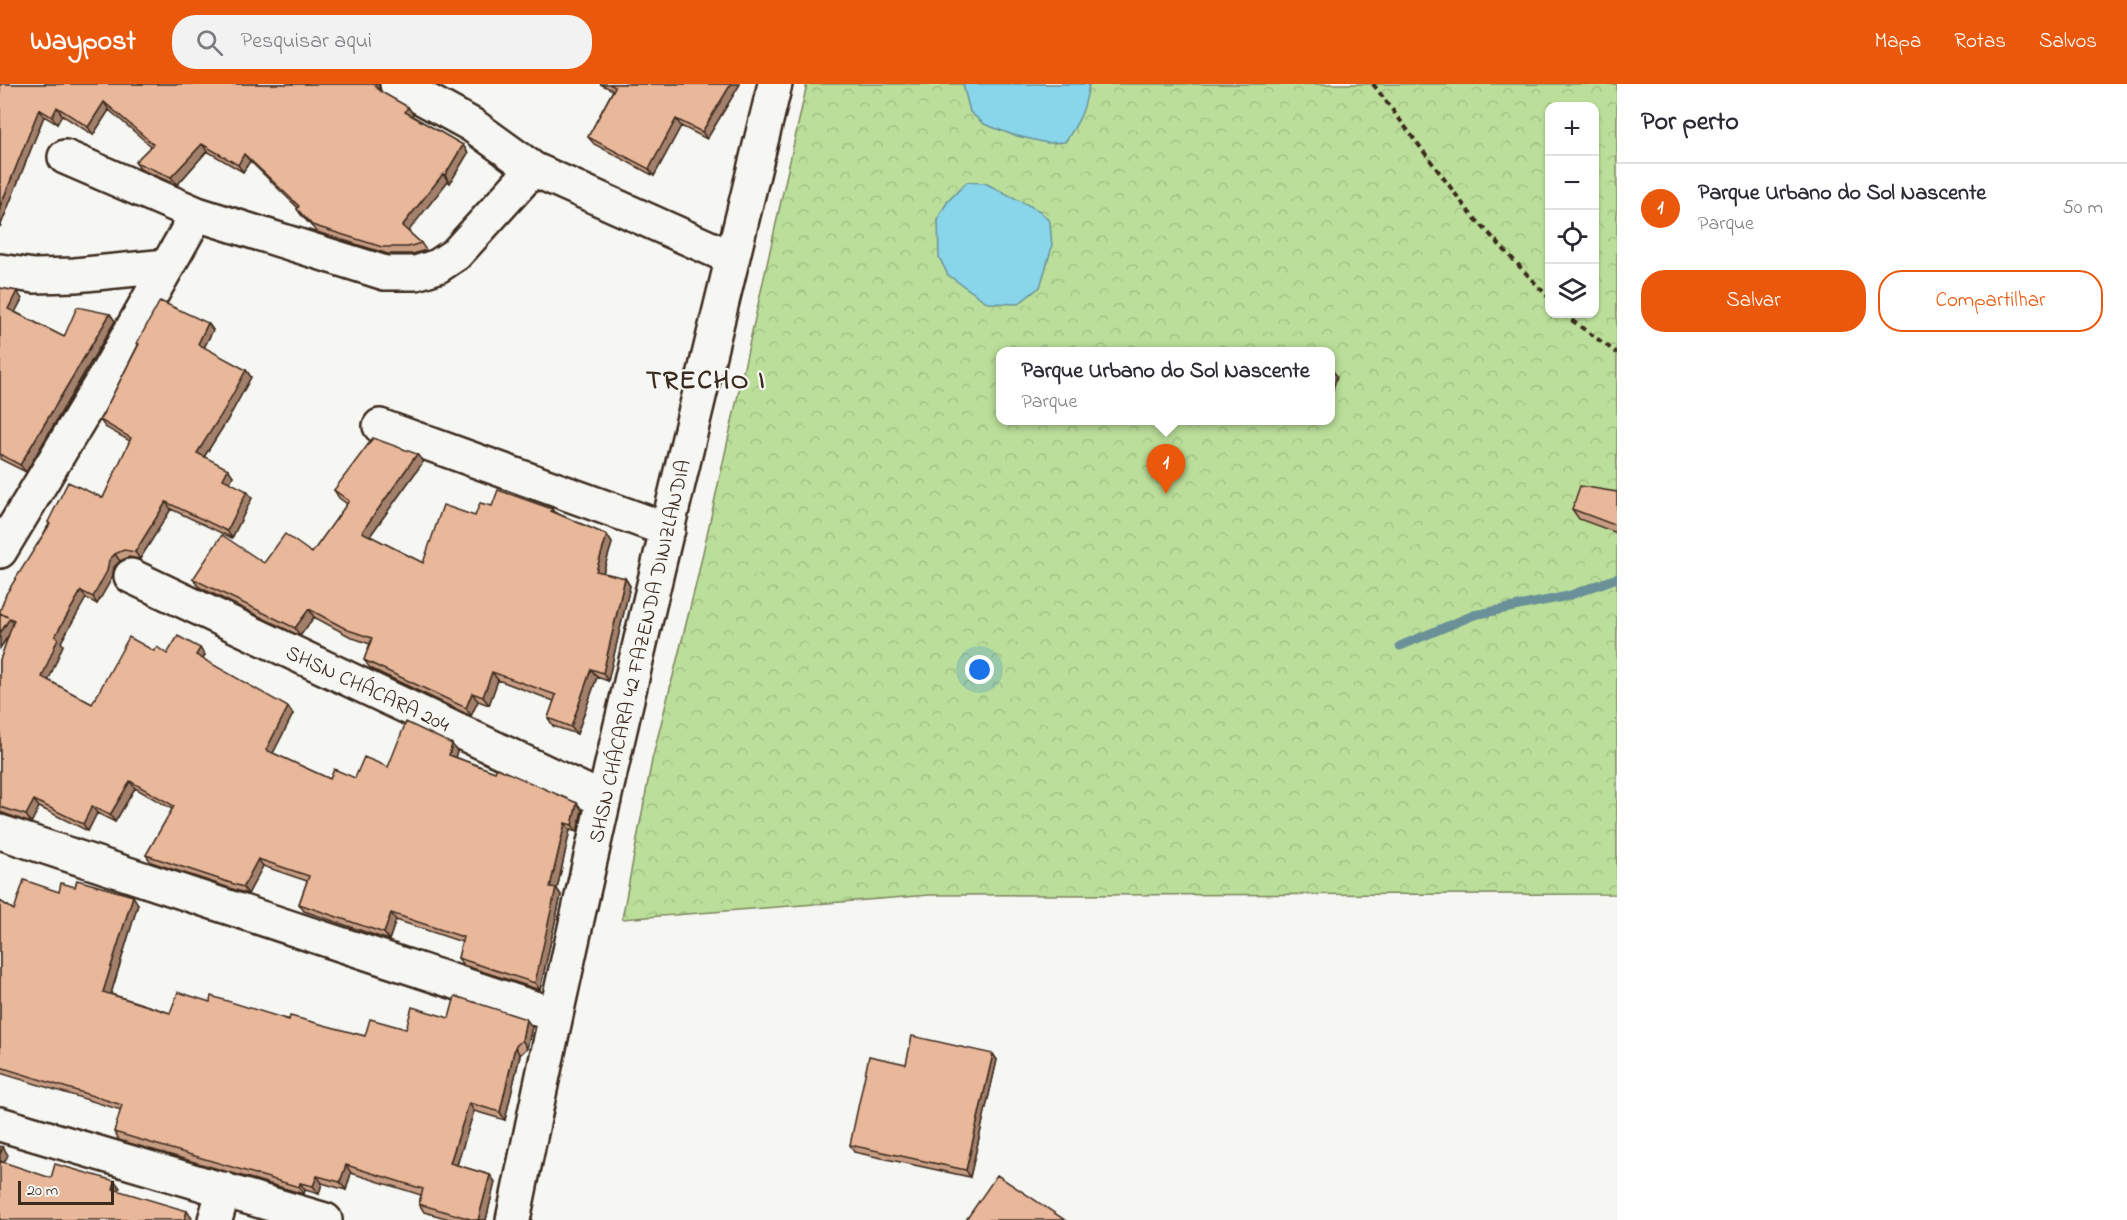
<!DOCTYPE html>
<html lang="pt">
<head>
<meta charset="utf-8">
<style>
  body { margin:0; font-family:"Indie Flower",sans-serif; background:#f2f2f3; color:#2b2b33 }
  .controls { position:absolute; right:18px; top:18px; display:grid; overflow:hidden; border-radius:12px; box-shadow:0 2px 4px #0004 }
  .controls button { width:54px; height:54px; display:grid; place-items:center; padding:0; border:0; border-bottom:2px solid #e1e1e2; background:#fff; color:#2b2b33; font:30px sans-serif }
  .scale { position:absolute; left:18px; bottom:15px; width:96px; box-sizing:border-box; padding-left:6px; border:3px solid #3b2a1e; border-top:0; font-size:16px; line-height:21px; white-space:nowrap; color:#3b2a1e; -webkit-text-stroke:4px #f6f6f2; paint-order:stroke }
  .you { position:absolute; left:980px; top:586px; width:21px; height:21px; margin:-15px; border:4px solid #fff; border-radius:50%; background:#1a73e8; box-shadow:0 0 0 9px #1a73e833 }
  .badge { display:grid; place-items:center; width:39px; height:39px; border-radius:50%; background:#ea580c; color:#fff; font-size:20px; font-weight:700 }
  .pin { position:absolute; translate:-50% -50px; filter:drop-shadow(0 2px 3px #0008) }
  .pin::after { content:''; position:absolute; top:32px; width:21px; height:18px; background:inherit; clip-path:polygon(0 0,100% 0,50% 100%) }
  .popup { position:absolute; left:996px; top:263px; width:339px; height:78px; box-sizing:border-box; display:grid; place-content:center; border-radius:12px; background:#fff; filter:drop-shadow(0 2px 4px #0005); font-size:20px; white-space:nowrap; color:#7c7c81 }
  .popup b { font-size:22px; color:#2b2b33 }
  .popup::after { content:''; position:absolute; left:50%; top:100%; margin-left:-12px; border:12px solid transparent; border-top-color:#fff }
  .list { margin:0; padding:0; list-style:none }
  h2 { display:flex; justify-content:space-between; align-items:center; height:78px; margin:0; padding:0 24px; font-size:26px }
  h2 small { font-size:20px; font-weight:400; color:#7c7c81 }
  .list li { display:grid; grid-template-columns:39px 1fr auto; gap:18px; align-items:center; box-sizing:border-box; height:90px; padding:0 24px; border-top:2px solid #e1e1e2 }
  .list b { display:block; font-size:22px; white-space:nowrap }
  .list p { margin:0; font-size:20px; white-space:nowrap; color:#7c7c81 }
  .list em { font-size:20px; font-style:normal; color:#7c7c81 }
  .actions { display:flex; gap:12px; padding:18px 24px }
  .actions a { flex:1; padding:14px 0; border:2px solid #ea580c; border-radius:24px; text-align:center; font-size:21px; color:#ea580c }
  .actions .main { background:#ea580c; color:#fff }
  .icon { flex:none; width:33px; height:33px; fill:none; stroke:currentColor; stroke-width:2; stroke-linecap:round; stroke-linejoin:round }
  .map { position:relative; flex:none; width:1617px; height:1136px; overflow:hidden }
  header { display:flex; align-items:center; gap:36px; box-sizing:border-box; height:84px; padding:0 30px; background:#ea580c; color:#fff }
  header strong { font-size:28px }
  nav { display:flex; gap:33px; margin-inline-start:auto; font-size:21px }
  .search { width:420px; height:54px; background:#f2f2f3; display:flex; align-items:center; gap:15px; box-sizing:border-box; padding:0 21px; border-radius:24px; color:#7c7c81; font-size:22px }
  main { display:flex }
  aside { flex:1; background:#fff }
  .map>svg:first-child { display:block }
  .park { fill:url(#park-crowns); stroke:#7b845c; stroke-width:1.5; fill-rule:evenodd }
  .water { fill:#89d5e9; stroke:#6a9198; stroke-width:1.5 }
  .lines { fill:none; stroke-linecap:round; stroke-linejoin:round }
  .stream { stroke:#6a9198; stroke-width:9 }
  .minor-casing { stroke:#3b2a1e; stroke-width:38 }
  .path { stroke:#3b2a1e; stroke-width:4; stroke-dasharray:6 4.5; stroke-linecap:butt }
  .minor { stroke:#f6f6f2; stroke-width:33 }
  .wall { fill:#c89d84; stroke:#3b2a1e; stroke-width:1.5 }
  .shaded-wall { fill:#a3806c; stroke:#3b2a1e; stroke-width:1.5 }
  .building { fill:#e9b79a; stroke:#3b2a1e; stroke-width:1.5 }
  .labels { text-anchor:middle; stroke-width:4.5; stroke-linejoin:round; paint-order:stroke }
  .street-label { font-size:21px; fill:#3b2a1e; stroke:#f6f6f2 }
  .district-label { font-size:27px; font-weight:bold; letter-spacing:1.5px; fill:#3b2a1e; stroke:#f6f6f2 }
</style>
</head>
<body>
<header>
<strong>Waypost</strong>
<div class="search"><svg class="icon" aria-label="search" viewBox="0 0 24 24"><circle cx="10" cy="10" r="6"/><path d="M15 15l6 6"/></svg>Pesquisar aqui</div>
<nav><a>Mapa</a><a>Rotas</a><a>Salvos</a></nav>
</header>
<main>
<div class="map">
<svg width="1617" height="1136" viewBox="0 0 1617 1136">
  <defs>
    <pattern id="park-crowns" width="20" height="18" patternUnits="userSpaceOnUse" patternTransform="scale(1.5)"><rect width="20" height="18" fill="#bbdf9a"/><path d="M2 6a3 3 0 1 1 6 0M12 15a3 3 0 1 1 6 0" fill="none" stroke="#a2c084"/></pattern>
  </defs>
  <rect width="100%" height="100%" fill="#f6f6f2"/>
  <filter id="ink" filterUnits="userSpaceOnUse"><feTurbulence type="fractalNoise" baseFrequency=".0167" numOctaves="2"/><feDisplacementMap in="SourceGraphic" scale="12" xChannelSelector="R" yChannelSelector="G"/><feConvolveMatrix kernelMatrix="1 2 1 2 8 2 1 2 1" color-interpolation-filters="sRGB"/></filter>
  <g filter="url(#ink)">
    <path class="park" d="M 807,0 L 1617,0 L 1617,810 L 930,811 L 622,835 L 652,676 L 696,500 ZM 1550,22 L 1594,22 L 1594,230 L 1550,230 ZM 1001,268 L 1331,268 L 1331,336 L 1001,336 Z"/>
    <path class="water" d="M 963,0 L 1089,0 C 1085,25 1080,37 1065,58 L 1047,59 L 1013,51 L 984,40 L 970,28 Z
      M 967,98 L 985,99 L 1040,127 L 1050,138 L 1052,163 L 1040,203 L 1018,220 L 988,219 L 948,191 L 939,173 L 938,137 L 940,130 L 948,117 Z"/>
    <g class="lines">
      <path class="stream" d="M 1400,562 L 1474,531 L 1568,512 L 1617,494"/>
      <g class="minor-casing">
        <path id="minor" d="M 397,0 L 472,41 L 533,85 L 732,174
          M 65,73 L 197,130 L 385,189 L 416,189 L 438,182 L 456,170 L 533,85
          M 0,187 L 34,192 L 75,191 L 167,182
          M 380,342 L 668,446
          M 0,467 L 106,291 L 197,130
          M 131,492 L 604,716
          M 0,748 L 555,931
          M 0,1040 L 325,1136
          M 215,1136 L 224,1105
          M 513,1136 C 590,755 683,377 775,0"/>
      </g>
      <path class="path" d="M 1373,0 L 1469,128 L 1550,215
        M 1563,230 L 1617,269"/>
      <use href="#minor" class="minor"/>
    </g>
    <path class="wall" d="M 0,0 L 378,0 L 380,7 L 383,9 L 408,23 L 413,30 L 412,32 L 463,61 L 468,69 L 450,99 L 448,97 L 408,147 L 421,159 L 426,166 L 413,170 L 388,170 L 317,148 L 302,132 L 297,125 L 298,124 L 250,77 L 243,88 L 207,67 L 177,101 L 140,85 L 135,78 L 151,62 L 109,26 L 93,51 L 62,31 L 57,40 L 44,32 L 0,143 Z
      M 600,0 L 740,0 L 707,55 L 681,42 L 654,92 L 594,60 L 588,53 L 613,6 Z
      M 0,204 L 22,215 L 15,228 L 64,253 L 110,230 L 115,237 L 26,388 L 0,375 Z
      M 208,239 L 213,246 L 204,264 L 246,286 L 251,293 L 228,335 L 204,373 L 228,385 L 233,392 L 230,398 L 252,414 L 232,454 L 171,425 L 140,475 L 129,473 L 120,477 L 114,483 L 112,494 L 97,520 L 86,514 L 61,558 L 63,561 L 48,596 L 92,620 L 154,567 L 167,570 L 205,571 L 203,575 L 293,630 L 273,669 L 330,695 L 355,694 L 388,683 L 457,667 L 455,673 L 577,719 L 582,726 L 577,748 L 570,746 L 557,805 L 561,811 L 540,906 L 463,881 L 458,874 L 462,858 L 396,836 L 389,856 L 304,827 L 299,820 L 307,797 L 263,782 L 248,810 L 151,778 L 146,771 L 172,725 L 135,704 L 115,738 L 97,729 L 88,747 L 39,723 L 31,739 L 0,728 L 0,576 L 9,551 L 0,564 L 0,527 L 49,440 L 48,438 L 103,414 L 130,357 L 105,343 L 100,336 L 138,261 L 137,259 Z
      M 423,378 L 370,452 L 423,479 L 475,432 L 492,422 L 552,425 L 554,428 L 607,451 L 612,459 L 603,489 L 625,494 L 630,502 L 608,597 L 597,593 L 577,650 L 553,642 L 548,634 L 554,617 L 498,596 L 489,621 L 478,617 L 471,632 L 370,584 L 364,576 L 370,560 L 353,554 L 314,533 L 300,552 L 199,503 L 193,495 L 312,469 L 347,420 L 339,414 L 334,406 Z
      M 1617,408 L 1617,449 L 1579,435 L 1572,425 Z
      M 59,808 L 138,820 L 111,910 L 170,929 L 210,918 L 365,952 L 406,945 L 449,934 L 526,935 L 532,943 L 527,964 L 520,971 L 505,1036 L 474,1027 L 457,1081 L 490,1091 L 495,1098 L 486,1136 L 453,1136 L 424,1128 L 419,1120 L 421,1111 L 351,1089 L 346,1106 L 322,1099 L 319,1110 L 305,1106 L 304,1110 L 119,1056 L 114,1048 L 121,1026 L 0,989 L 0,817 L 14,826 Z
      M 993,970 L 997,976 L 970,1093 L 854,1068 L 850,1061 L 906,980 Z"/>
    <path class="shaded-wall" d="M 731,0 L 740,0 L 707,55 L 702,48 Z
      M 104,18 L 109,26 L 93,51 L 88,43 Z
      M 57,23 L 62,31 L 57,40 L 52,33 Z
      M 408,23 L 413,30 L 410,35 L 405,28 Z
      M 39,25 L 44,32 L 0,143 L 0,123 Z
      M 676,35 L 681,42 L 654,92 L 649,85 Z
      M 202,60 L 207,67 L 177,101 L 171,93 Z
      M 463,61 L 468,69 L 450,99 L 445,91 Z
      M 244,70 L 250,77 L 243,88 L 238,81 Z
      M 443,90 L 448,97 L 407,149 L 402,142 Z
      M 17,207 L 22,215 L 13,232 L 8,225 Z
      M 110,230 L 115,237 L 26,388 L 20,381 Z
      M 208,239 L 213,246 L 202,267 L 198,260 Z
      M 246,286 L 251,293 L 228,335 L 202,376 L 197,369 Z
      M 1332,286 L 1337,292 L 1331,312 L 1331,290 Z
      M 417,370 L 423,378 L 367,456 L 362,448 Z
      M 228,385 L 233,392 L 228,402 L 223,395 Z
      M 247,407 L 252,414 L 232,454 L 227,447 Z
      M 166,418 L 171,425 L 140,475 L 135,468 Z
      M 607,451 L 612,459 L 601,495 L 596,487 Z
      M 115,470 L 120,477 L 114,483 L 112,494 L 97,520 L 93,513 L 109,476 Z
      M 625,494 L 630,502 L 608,597 L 603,589 Z
      M 81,507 L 86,514 L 61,558 L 63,561 L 47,600 L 42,593 L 55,552 Z
      M 309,525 L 314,533 L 300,552 L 295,544 Z
      M 10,534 L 15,542 L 0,564 L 0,549 Z
      M 200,564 L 205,571 L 201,578 L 196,571 Z
      M 591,585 L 597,593 L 577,650 L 571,643 Z
      M 492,588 L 498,596 L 489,621 L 483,613 Z
      M 472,609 L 478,617 L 471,632 L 466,624 Z
      M 288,623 L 293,630 L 271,673 L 266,666 Z
      M 452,660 L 457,667 L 454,678 L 449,671 Z
      M 130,697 L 135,704 L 115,738 L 110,731 Z
      M 34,716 L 39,723 L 31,739 L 26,731 Z
      M 577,719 L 582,726 L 577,748 L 572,741 Z
      M 92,722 L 97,729 L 88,747 L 83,740 Z
      M 565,739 L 570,746 L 557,805 L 561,811 L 540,906 L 535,899 L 550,803 Z
      M 258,775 L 263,782 L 248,810 L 243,803 Z
      M 133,812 L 138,820 L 109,916 L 103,908 Z
      M 391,829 L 396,836 L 389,856 L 384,849 Z
      M 526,935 L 532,943 L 527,964 L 522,956 Z
      M 515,963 L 520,971 L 505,1036 L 500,1028 Z
      M 993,970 L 997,976 L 970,1093 L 966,1086 Z
      M 469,1019 L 474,1027 L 455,1087 L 450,1079 Z
      M 3,1063 L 8,1071 L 2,1083 L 0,1080 L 0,1070 Z
      M 346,1081 L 351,1089 L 346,1106 L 340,1098 Z
      M 490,1091 L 495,1098 L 486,1136 L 478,1136 Z
      M 317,1092 L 322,1099 L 319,1110 L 313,1102 Z
      M 115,1097 L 120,1104 L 118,1112 L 113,1105 Z
      M 300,1099 L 305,1106 L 304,1110 L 299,1103 Z
      M 187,1127 L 192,1134 L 191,1136 L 184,1136 Z"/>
    <path class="building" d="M 0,0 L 375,0 L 376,3 L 383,9 L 408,23 L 405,28 L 463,61 L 445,91 L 443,90 L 402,142 L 421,159 L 408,163 L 382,163 L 312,141 L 297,125 L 299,122 L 244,70 L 238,81 L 202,60 L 171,93 L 135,78 L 153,60 L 104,18 L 88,43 L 57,23 L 52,33 L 39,25 L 0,123 Z
      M 609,0 L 731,0 L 702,48 L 676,35 L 649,85 L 588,53 L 615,3 Z
      M 0,204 L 17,207 L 8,225 L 64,253 L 77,223 L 110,230 L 20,381 L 0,370 Z
      M 160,217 L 208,239 L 198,260 L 246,286 L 223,328 L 197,369 L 228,385 L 223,395 L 247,407 L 227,447 L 166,418 L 135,468 L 124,466 L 115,470 L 109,476 L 107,487 L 93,513 L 81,507 L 55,552 L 58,554 L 42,593 L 92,620 L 129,553 L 154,567 L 157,563 L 167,570 L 178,552 L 200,564 L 196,571 L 288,623 L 266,666 L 330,695 L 334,685 L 355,694 L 364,673 L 388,683 L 406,638 L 452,660 L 449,671 L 495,688 L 497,684 L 577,719 L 572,741 L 565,739 L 550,803 L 556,804 L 535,899 L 458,874 L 463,853 L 391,829 L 384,849 L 299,820 L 309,792 L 258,775 L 243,803 L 146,771 L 174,722 L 130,697 L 110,731 L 92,722 L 83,740 L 34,716 L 26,731 L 0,723 L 0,576 L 14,536 L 10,534 L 0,549 L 0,529 L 8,533 L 0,529 L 0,527 L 6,510 L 50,440 L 48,438 L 68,398 L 103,414 L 131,354 L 100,336 L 139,260 L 137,259 Z
      M 373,354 L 417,370 L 362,448 L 423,479 L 443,421 L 475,432 L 480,419 L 492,422 L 498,406 L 552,425 L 551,427 L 607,451 L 596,487 L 625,494 L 603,589 L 591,585 L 571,643 L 548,634 L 556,611 L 492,588 L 483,613 L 472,609 L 466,624 L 364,576 L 372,554 L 348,546 L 309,525 L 295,544 L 193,495 L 222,451 L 264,479 L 285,450 L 312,469 L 349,417 L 334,406 Z
      M 1580,402 L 1617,408 L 1617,442 L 1572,425 Z
      M 24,796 L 59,808 L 61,799 L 75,803 L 77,796 L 133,812 L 103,908 L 170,929 L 178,908 L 210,918 L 211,912 L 289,936 L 290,932 L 365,952 L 370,935 L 406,945 L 412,923 L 449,934 L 455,912 L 526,935 L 522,956 L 515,963 L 500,1028 L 469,1019 L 450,1079 L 490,1091 L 478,1136 L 474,1136 L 419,1120 L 423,1105 L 346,1081 L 340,1098 L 317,1092 L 313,1102 L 300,1099 L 299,1103 L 114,1048 L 122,1021 L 0,983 L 0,817 L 14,826 Z
      M 912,952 L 993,970 L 966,1086 L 850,1061 L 869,972 L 906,980 Z
      M 0,1062 L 3,1063 L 0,1070 Z
      M 0,1077 L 51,1094 L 55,1080 L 115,1097 L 113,1105 L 187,1127 L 184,1136 L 0,1136 Z
      M 997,1091 L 1065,1136 L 966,1136 Z"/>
  </g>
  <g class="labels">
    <g class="street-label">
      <text transform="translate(639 567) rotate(-77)" y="7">SHSN CHÁCARA 42 FAZENDA DINIZLANDIA</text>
      <text transform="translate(368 604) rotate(25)" y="7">SHSN CHÁCARA 204</text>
    </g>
    <g class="district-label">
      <text x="706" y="304">TRECHO I</text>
    </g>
  </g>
</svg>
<div class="controls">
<button>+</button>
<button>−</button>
<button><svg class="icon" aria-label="locate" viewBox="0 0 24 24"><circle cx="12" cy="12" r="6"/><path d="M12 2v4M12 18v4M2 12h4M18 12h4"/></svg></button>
<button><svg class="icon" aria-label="layers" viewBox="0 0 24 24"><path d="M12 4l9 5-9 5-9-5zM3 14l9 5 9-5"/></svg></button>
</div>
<div class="scale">20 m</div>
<div class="you"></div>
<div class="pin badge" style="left:1166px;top:410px">1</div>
<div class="popup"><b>Parque Urbano do Sol Nascente</b>Parque</div>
</div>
<aside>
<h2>Por perto<small></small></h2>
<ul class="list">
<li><span class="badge">1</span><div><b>Parque Urbano do Sol Nascente</b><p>Parque</p></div><em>50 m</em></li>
</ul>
<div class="actions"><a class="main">Salvar</a><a>Compartilhar</a></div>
</aside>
</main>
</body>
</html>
